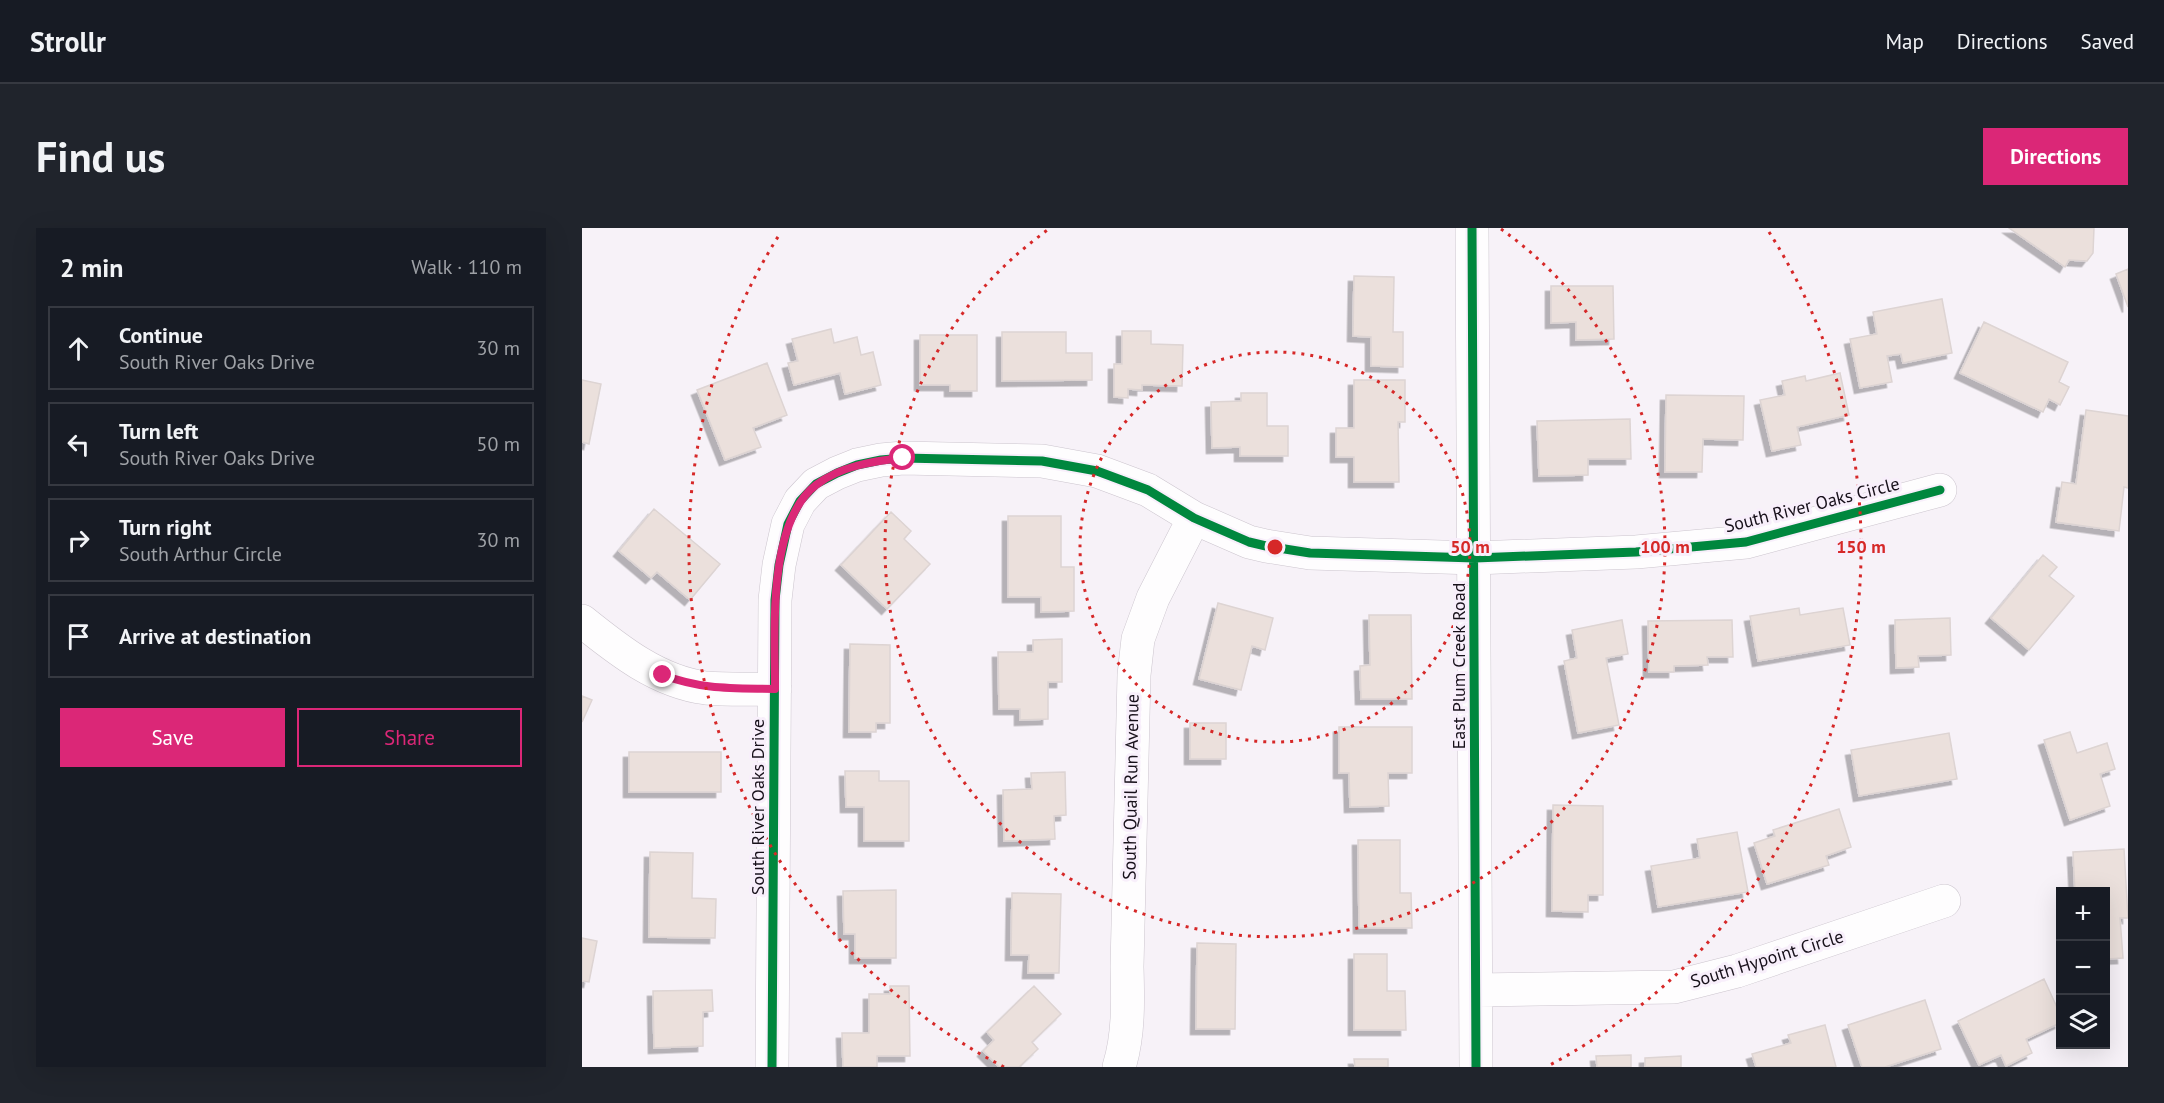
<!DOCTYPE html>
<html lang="en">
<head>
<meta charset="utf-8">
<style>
  body { margin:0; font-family:"PT Sans",sans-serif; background:#20242c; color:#f1f3f6 }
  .controls { position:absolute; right:18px; bottom:18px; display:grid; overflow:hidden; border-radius:0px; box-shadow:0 6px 24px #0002 }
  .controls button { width:54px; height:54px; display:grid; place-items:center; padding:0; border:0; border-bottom:2px solid #363941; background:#171b24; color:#f1f3f6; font:30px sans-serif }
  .stop { position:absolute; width:18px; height:18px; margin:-14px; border:4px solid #db2777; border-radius:50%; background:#fff }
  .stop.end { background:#db2777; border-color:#fff; box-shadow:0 2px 6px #0008 }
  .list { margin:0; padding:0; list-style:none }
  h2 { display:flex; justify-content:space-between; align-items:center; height:78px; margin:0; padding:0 24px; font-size:26px }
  h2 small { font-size:20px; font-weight:400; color:#9ea1a6 }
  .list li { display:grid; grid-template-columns:39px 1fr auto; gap:18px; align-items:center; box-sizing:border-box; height:84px; margin:0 12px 12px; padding:0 12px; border:2px solid #363941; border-radius:0px }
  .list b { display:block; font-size:22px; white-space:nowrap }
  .list p { margin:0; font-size:20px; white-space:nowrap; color:#9ea1a6 }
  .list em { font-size:20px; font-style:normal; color:#9ea1a6 }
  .actions { display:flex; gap:12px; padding:18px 24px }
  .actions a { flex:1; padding:14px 0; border:2px solid #db2777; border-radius:0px; text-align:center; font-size:21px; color:#db2777 }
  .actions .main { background:#db2777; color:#fff }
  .icon { flex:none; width:33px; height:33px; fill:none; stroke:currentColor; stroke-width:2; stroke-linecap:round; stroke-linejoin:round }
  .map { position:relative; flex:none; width:1546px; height:839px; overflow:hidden; border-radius:0px }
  header { display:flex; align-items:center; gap:36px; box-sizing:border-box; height:84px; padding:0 30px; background:#171b24; border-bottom:2px solid #363941 }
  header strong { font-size:28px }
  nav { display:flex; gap:33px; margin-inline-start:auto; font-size:21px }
  .intro { display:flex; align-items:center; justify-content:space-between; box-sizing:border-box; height:144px; padding:0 36px }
  h1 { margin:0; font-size:42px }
  .button { padding:15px 27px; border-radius:0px; background:#db2777; color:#fff; font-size:21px; font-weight:700 }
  main { display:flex; gap:36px; padding:0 36px }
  aside { flex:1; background:#171b24; border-radius:0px; box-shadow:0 6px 24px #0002 }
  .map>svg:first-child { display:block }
  .building { fill:#ebe0dc; stroke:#ddd4d3; stroke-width:1.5; filter:url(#shadow) }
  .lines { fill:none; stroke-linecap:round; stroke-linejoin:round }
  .minor-casing { stroke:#ccc5ce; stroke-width:34 }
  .minor { stroke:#fefdfe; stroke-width:33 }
  .cycleway-casing { stroke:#f8effb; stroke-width:13 }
  .cycleway { stroke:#00873e; stroke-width:9 }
  .route { stroke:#db2777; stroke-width:8 }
  .ring { fill:none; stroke:#d62828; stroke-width:3; stroke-dasharray:3 6 }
  .labels { text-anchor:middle; stroke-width:6; stroke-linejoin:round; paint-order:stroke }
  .street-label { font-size:18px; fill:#17101a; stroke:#f8effb }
  .centre { fill:#d62828; stroke:#f8effb; stroke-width:3 }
  .ring-label { font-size:18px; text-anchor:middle; font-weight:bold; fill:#d62828; stroke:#f8effb; stroke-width:6; stroke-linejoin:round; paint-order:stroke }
</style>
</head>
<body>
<header>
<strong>Strollr</strong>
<nav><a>Map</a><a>Directions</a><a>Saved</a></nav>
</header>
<div class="intro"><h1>Find us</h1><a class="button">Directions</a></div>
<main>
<aside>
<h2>2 min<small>Walk · 110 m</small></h2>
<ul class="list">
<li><svg class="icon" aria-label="ahead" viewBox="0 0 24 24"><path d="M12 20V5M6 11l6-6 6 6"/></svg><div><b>Continue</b><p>South River Oaks Drive</p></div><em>30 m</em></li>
<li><svg class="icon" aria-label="left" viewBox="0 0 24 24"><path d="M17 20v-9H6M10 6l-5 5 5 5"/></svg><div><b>Turn left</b><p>South River Oaks Drive</p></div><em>50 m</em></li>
<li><svg class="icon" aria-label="right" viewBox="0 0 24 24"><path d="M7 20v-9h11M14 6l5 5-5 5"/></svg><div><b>Turn right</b><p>South Arthur Circle</p></div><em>30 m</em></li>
<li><svg class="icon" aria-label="arrive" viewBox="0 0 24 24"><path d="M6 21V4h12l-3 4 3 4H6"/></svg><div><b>Arrive at destination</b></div></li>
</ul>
<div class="actions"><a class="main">Save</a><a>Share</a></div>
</aside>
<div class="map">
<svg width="1546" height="839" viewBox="0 0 1546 839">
  <defs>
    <filter id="shadow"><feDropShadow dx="-5.5" dy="5.5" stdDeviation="0" flood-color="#0004"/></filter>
  </defs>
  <rect width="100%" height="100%" fill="#f7f2f8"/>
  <path class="building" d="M 1427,0 L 1512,0 L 1511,25 L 1505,33 L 1487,32 L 1483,39 Z
    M 1546,41 L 1546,79 L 1534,46 Z
    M 772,48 L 812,49 L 811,104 L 821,104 L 821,139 L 789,138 L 789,109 L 771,108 Z
    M 969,58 L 1031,58 L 1032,111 L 994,112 L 994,94 L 969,95 Z
    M 1360,71 L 1370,125 L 1321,135 L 1319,126 L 1305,128 L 1310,154 L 1278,160 L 1268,111 L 1295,106 L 1291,84 Z
    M 1402,94 L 1486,134 L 1477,154 L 1487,159 L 1478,177 L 1467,171 L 1461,184 L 1378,145 Z
    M 249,101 L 252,115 L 275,109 L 279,127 L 291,124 L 299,157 L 263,166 L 258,145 L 212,157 L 206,135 L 216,133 L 210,111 Z
    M 540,103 L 569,103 L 569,116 L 601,117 L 600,158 L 560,157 L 560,162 L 546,161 L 546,170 L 532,169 L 532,136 L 540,136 Z
    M 420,104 L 484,104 L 484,125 L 510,125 L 510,152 L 420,153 Z
    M 338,107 L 395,107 L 395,163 L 368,163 L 368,157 L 338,157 Z
    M 185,135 L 205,187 L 171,200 L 179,219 L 143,232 L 115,162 Z
    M 1258,145 L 1267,187 L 1215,199 L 1219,217 L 1190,223 L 1178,172 L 1203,167 L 1200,153 L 1223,148 L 1224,153 Z
    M 0,152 L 19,156 L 7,216 L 0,214 Z
    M 772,152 L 823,152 L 823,194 L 816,194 L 817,254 L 772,254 L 772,229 L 754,229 L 754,200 L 772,200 Z
    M 659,165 L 685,165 L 685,198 L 706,198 L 706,228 L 658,228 L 658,219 L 630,220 L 629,174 L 659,173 Z
    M 1084,167 L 1162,168 L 1161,212 L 1121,211 L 1120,244 L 1083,244 Z
    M 1504,182 L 1546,188 L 1546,260 L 1542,259 L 1537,303 L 1474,294 L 1480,254 L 1494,256 Z
    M 1048,191 L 1049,231 L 1006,231 L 1006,247 L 957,248 L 955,193 Z
    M 72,281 L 138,336 L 108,372 L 75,344 L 69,350 L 37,323 Z
    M 309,284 L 329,303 L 322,311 L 348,336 L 305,381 L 259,337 Z
    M 426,288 L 479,288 L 479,339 L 492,339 L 492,383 L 459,384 L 459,369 L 426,369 Z
    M 1461,327 L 1475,339 L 1467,348 L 1492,368 L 1447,422 L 1409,390 Z
    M 636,375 L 691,390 L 683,422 L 670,418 L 659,462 L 617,451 Z
    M 1217,380 L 1218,387 L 1261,380 L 1268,417 L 1176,433 L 1168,388 Z
    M 787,387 L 829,387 L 830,471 L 779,471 L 778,438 L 788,437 Z
    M 1368,390 L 1369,427 L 1336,428 L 1337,439 L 1314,440 L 1313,392 Z
    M 1040,392 L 1046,426 L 1024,430 L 1037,497 L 996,505 L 982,433 L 995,430 L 990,402 Z
    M 1150,392 L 1151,429 L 1125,429 L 1126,437 L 1092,438 L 1092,444 L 1067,444 L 1066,393 Z
    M 480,411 L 480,454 L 466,454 L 466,491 L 438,492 L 438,481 L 417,481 L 416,424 L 451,424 L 451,412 Z
    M 268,416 L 308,417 L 308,495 L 294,495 L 294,504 L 267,504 Z
    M 0,468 L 10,472 L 0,494 Z
    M 608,495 L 644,495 L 644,531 L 608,531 Z
    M 757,499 L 830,499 L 830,545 L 806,545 L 807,578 L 768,579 L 767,545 L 757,545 Z
    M 1488,504 L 1495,525 L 1525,515 L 1533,541 L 1518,546 L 1528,578 L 1488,592 L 1462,512 Z
    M 1367,505 L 1375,551 L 1277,568 L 1269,522 Z
    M 47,524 L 139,524 L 139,564 L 47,564 Z
    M 263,543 L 297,543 L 297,553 L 327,553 L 327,613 L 282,613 L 282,579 L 264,579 Z
    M 483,544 L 484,587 L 472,588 L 473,611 L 422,613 L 421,562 L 450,561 L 449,545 Z
    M 971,577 L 1021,578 L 1021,667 L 1006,667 L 1006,684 L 970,683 Z
    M 1257,581 L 1269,619 L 1244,628 L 1247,637 L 1185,656 L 1172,615 L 1193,608 L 1191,602 Z
    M 1155,604 L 1166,664 L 1076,679 L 1069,638 L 1118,630 L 1115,611 Z
    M 776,612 L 818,612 L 818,665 L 829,665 L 830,700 L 777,700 Z
    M 1542,621 L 1546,690 L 1538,690 L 1541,730 L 1524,731 L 1524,664 L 1493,664 L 1491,624 Z
    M 68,624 L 111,625 L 110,670 L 134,671 L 133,710 L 67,709 Z
    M 314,662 L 314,730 L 273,730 L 273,706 L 262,706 L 261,663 Z
    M 430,665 L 479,666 L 477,745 L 446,745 L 447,727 L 429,727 Z
    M 0,710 L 15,713 L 7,754 L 0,753 Z
    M 615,715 L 654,716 L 653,801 L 614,801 Z
    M 772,726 L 805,726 L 805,763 L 823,763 L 824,802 L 772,802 Z
    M 1462,751 L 1478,786 L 1478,795 L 1444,811 L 1450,825 L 1424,838 L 1419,827 L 1397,837 L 1376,793 Z
    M 308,758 L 327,758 L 328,828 L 295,828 L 295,839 L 261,839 L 260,805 L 287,805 L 287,766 L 308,766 Z
    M 452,758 L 479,786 L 450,814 L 456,821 L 437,839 L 417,839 L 401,823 L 412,812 L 405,804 Z
    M 130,762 L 131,783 L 121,784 L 121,818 L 72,820 L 71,763 Z
    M 1343,772 L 1359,821 L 1303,839 L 1280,839 L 1266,797 Z
    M 1243,797 L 1254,839 L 1174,839 L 1170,826 L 1209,815 L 1206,807 Z
    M 1049,827 L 1049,839 L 1015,839 L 1014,828 Z
    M 1099,828 L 1099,839 L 1063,839 L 1063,830 Z
    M 772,831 L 806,831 L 806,839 L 773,839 Z"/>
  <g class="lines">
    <g class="minor-casing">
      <path id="minor" d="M 890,0 L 894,839
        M 0,393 C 36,422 76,454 124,460 C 146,462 170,461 193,461
        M 894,762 L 1092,759 L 1155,743 L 1362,673
        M 190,839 L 193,372 L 197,337 L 206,296 L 218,273 L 234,256 L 255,245 L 275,237 L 299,232 L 321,230 L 460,233 L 515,243 L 566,262 L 612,290 L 667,314 L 684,318 L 728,325 L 893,330 L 1054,324 L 1164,314 L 1358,262
        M 537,839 C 547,807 546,772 545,739 L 552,447 L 556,411 L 571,370 L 612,290"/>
    </g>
    <use href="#minor" class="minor"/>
    <g class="cycleway-casing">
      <path id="cycleway" d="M 890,0 L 894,839
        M 190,839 L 193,372 L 197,337 L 206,296 L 218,273 L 234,256 L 255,245 L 275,237 L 299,232 L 321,230 L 460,233 L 515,243 L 566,262 L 612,290 L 667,314 L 684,318 L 728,325 L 893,330 L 1054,324 L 1164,314 L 1358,262"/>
    </g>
    <use href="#cycleway" class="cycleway"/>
  </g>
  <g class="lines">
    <path class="route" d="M 81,447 C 121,462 151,460 193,461 C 193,405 185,295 234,257 C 259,238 291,233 321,230"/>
  </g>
  <g class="ring">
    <circle cx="693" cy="319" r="195"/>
    <path d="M919 1A390 390 0 1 1 467 1"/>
    <path d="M422 839A586 586 0 0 1 199 4M1187 4A586 586 0 0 1 964 839"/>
  </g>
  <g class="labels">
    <g class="street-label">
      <text transform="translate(1230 277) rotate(-14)" y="6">South River Oaks Circle</text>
      <text transform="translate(877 438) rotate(-90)" y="6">East Plum Creek Road</text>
      <text transform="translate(549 559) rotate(-89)" y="6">South Quail Run Avenue</text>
      <text transform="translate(176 579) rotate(-90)" y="6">South River Oaks Drive</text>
      <text transform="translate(1185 731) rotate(-17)" y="6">South Hypoint Circle</text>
    </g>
  </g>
  <circle cx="693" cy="319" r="9" class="centre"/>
  <g class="ring-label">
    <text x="888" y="325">50 m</text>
    <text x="1083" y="325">100 m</text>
    <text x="1279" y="325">150 m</text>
  </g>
</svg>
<div class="controls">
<button>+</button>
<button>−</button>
<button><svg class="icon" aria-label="layers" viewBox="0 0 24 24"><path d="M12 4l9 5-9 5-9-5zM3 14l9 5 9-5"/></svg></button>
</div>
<div class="stop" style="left:321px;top:230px"></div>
<div class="stop end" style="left:81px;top:447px"></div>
</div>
</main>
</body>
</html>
